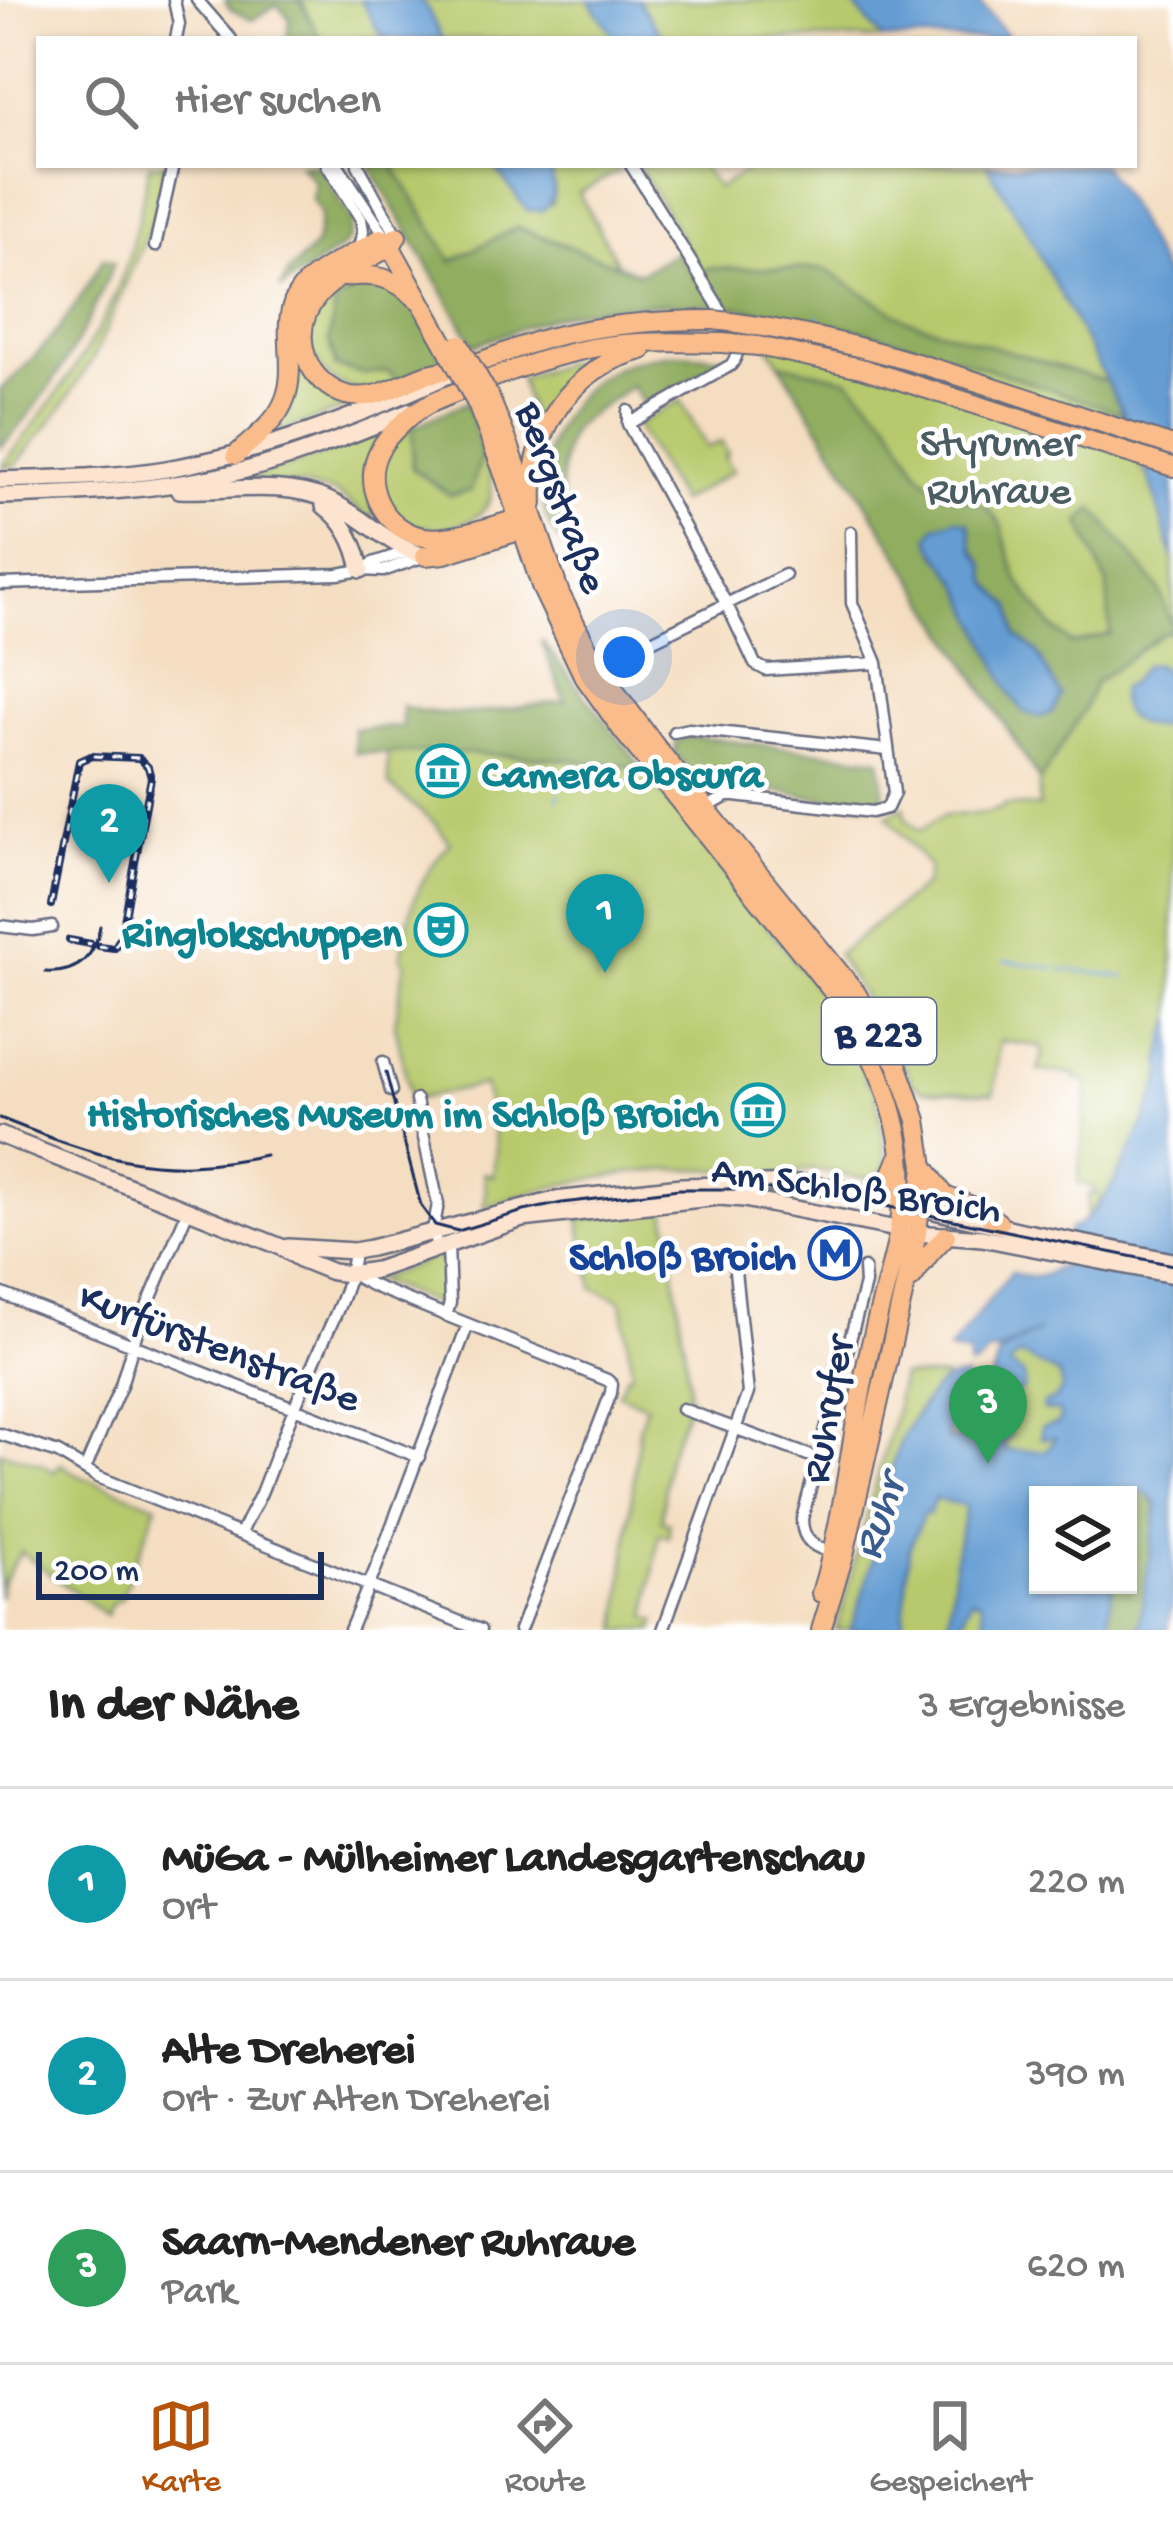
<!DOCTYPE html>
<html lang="de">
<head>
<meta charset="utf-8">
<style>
  body { margin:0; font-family:"Gochi Hand",sans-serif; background:#f6f6f6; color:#222 }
  .controls { position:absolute; right:36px; bottom:36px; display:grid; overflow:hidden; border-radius:0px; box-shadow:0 3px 9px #0004 }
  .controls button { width:108px; height:108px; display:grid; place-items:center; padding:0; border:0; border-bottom:3px solid #e0e0e0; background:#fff; color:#222; font:60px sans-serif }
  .scale { position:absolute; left:36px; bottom:30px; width:288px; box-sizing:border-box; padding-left:12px; border:6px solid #1b2f5e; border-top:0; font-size:33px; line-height:42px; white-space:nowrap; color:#1b2f5e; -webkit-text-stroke:9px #fff; paint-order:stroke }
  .you { position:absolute; left:624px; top:657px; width:42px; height:42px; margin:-30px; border:9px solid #fff; border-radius:50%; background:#1a73e8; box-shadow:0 0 0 18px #1a73e833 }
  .badge { display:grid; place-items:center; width:78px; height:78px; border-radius:50%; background:#b45309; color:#fff; font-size:39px; font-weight:700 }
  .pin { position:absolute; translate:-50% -99px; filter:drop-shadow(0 3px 6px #0008) }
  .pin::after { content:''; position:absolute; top:63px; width:42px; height:36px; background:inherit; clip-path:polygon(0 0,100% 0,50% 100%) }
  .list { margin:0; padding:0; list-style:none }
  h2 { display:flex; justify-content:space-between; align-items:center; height:156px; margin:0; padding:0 48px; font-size:51px }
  h2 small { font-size:39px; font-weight:400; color:#767676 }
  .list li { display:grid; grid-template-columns:78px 1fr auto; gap:36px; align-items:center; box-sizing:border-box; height:192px; padding:0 48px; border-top:3px solid #e0e0e0 }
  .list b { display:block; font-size:45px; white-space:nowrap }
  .list p { margin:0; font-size:39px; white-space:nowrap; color:#767676 }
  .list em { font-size:39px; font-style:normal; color:#767676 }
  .icon { flex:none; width:66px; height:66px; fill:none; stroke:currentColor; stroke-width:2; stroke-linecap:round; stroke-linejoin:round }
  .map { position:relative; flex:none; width:1173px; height:1630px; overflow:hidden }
  .search { position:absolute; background:#fff; box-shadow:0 3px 9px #0004; left:36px; right:36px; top:36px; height:132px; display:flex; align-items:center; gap:30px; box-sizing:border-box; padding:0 42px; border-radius:0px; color:#767676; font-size:45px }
  .sheet { height:732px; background:#fff }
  nav { display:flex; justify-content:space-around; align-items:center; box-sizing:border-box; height:168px; border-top:3px solid #e0e0e0; background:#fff; font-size:33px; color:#767676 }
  nav a { display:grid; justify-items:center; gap:6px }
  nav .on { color:#b45309 }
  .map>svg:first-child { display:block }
  .green { fill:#b7c96c; stroke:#697c65; stroke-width:3 }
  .forest { fill:#91ad60; stroke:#566e5f; stroke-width:3; fill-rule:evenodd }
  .water { fill:#659dd3; stroke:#406698; stroke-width:3; fill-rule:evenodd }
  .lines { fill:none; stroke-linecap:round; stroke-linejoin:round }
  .stream { stroke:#659dd3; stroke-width:3 }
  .street-casing { stroke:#676c80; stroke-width:15 }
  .secondary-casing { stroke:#676c80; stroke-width:20 }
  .primary-casing { stroke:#676c80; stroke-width:22 }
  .street { stroke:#fff; stroke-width:10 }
  .secondary { stroke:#fde4d0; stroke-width:15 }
  .primary { stroke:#f9bc8a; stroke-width:18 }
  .tram { stroke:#1b2f5e; stroke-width:3 }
  .rail-casing { stroke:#1b2f5e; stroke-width:8 }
  .rail { stroke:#fff; stroke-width:3; stroke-dasharray:9; stroke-linecap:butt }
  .primary-bridge-casing { stroke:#676c80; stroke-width:22; stroke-linecap:butt }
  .primary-bridge { stroke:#f9bc8a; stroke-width:18 }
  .labels { text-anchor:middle; stroke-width:9; stroke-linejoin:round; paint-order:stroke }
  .shield { fill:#fff; stroke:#5f6d8e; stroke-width:3 }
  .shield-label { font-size:39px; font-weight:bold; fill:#1b2f5e }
  .park-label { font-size:42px; fill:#4a5d62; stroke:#fff }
  .street-label { font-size:42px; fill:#1b2f5e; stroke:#fff }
  .culture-label { font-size:42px; font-weight:bold; fill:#0d838f; stroke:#fff; text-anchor:end }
  .transit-label { font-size:42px; font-weight:bold; fill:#164399; stroke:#fff; text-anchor:end }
  .water-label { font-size:45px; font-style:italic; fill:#395b8d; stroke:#fff }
</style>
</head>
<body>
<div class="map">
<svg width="1173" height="1630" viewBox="0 0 1173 1630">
  <rect width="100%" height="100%" fill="#fff"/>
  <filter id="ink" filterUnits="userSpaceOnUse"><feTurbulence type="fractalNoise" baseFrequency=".00833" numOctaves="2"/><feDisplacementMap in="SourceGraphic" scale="24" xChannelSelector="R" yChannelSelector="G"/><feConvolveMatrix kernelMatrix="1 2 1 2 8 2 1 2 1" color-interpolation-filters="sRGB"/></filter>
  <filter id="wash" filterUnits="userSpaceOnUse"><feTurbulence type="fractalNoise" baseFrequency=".004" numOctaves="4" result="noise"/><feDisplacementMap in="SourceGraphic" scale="48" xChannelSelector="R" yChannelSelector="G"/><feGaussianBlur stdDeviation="2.7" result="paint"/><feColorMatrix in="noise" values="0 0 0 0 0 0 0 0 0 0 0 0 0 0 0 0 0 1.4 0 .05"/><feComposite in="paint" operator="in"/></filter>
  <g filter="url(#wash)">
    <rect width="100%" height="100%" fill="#f4ddc0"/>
    <path class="green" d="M 301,0 L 360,0 C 372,12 374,29 388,39 L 320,39 Z
      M 419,0 L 589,0 L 616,39 L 442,39 L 427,8 Z
      M 638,0 L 911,0 L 945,39 L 664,39 Z
      M 149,165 L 166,165 L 155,216 L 94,357 L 60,410 L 15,466 L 2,466 C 49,407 96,347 123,275 C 135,240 142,201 149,165 Z
      M 393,165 L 493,165 L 527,210 L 552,204 L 555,188 L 549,165 L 629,165 L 579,193 L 620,268 L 517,227 L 452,261 Z
      M 638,165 L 701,165 L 718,189 L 746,170 L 745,165 L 1044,165 L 1173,428 L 1122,414 L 1143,472 L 1148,474 L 1173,558 L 1173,1014 L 1162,1065 L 1164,1068 L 1155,1098 L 1139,1136 L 1103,1200 L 1100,1198 L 1086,1220 L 1089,1194 L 1098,1194 L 1090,1186 L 1078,1183 L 1088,1082 L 1076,1080 L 1075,1074 L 1038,1071 L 1043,1051 L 1039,1046 L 1000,1041 L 994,1094 L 922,1090 L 912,1083 L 891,1040 L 837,955 L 926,884 L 929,867 L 887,816 L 904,807 L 906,819 L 919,831 L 944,816 L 985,813 L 1003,808 L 1003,805 L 1039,807 L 1039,780 L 721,269 L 702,272 Z
      M 383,282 L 364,374 L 388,371 L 398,381 C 392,384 386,388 380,389 C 344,398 307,369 310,331 C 312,311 330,297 342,283 Z
      M 588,359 L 592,364 L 567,383 L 537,434 L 520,379 L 561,364 Z
      M 298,367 C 316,388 329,398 356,404 L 275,434 C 290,412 296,394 298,367 Z
      M 680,400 L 707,448 L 721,442 L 728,454 L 724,457 L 733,471 L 680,502 L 636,425 Z
      M 390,427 C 364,459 356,475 376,513 L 368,517 L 336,493 L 292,484 L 235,482 L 313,458 Z
      M 413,427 L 412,468 L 450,495 L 470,491 L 482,454 C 487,468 495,483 490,499 C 478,534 406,538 386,506 C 384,502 382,492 382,488 C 376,459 390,443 413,427 Z
      M 443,751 L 598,762 L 643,769 L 835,1012 L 862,1065 L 865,1079 L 876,1092 L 886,1156 L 884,1171 C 864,1187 836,1169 813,1170 C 797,1170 782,1176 767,1176 C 745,1176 724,1169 702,1169 C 632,1168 549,1184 484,1208 L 486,1193 L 484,1173 L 493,1176 L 496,1147 L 484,1085 L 411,1100 L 395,1024 L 405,962 L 401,958 C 409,909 416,881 450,843 L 436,824 L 389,785 L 387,752 Z
      M 666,1208 L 689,1385 L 687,1396 L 691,1397 L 667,1460 L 662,1521 L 669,1523 L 669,1537 L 659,1534 L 647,1617 L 656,1621 L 654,1630 L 618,1630 L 639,1429 L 646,1405 L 618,1394 L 627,1374 L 630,1375 L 632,1371 L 622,1301 L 593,1288 L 579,1219 Z
      M 441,1255 L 446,1301 L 440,1306 L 375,1280 Z
      M 1046,1328 L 1085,1347 L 1038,1495 L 1025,1630 L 872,1630 L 964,1388 C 988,1389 996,1374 1000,1353 Z
      M 902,1376 L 945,1377 L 945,1380 C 908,1412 892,1455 883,1503 C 880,1515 880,1528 878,1540 C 871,1571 861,1600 850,1630 L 836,1630 L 898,1402 L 896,1400 Z
      M 0,1451 L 42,1464 L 54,1472 L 61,1464 L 77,1475 L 157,1505 L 121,1599 L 112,1603 L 106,1615 L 21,1552 L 2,1583 L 0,1598 Z"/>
    <path class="forest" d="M 225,0 L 300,0 L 320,39 L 287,39 L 290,19 L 277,5 L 252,20 L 230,9 Z
      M 300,165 L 317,165 L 352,220 L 350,237 L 343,247 L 280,289 L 290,271 L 316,245 L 321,214 L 312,199 L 315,182 Z
      M 369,165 L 393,165 L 452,261 L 517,227 L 639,273 L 677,252 L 688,269 L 701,272 L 707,268 L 824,269 L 907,320 L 1108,382 L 1124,414 C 948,357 768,280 579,311 C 544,317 508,334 474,345 Z
      M 103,259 L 114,262 C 86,332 52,394 0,448 L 0,390 C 47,349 73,313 103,259 Z
      M 383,282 L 406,294 L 446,361 L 398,381 L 388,371 L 364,374 L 336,367 L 329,341 L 336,301 L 358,289 Z
      M 677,354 L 727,357 L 646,408 L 632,386 C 616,397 591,413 577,425 C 554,447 563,517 564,547 C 559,540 551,531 548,523 C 529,470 558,402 605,374 C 627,360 652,356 677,354 Z
      M 779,363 L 848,379 L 890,421 L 918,471 L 936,488 L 986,506 L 1000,523 L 1017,579 L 1051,626 L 1072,644 L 1110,634 L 1107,584 L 1080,522 L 1093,508 L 1159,589 L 1173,630 L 1161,634 L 1095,683 L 1083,711 L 1040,781 ZM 969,523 L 973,548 L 984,563 L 989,584 L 1012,607 L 1016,635 L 1036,651 L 1061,696 L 1024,712 L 1011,695 L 961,585 L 935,550 Z
      M 467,402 L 482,454 L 471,491 L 450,495 L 412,468 L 413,427 Z
      M 541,640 L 643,769 C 548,754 452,751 355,753 L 354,729 L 402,727 L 402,706 C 452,723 514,707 565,701 Z
      M 688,736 L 880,759 L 884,792 L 881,800 L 866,805 L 696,779 L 675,753 L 676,742 Z
      M 1146,1492 L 1157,1507 L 1139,1630 L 1107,1630 L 1113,1585 L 1128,1585 L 1128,1504 L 1135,1494 Z"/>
    <path class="water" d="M 360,0 L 419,0 L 427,8 L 442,39 C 427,39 391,43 381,34 C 372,25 370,10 360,0 Z
      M 589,0 L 638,0 L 664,39 L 616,39 Z
      M 849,0 L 977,0 L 1010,39 L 883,39 Z
      M 493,165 L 549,165 C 554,184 558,198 542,211 L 527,210 Z
      M 987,165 L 1102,165 L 1128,204 L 1173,292 L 1173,558 L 1146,466 L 1124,414 L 1024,226 Z
      M 957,519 L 969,523 L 973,548 L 984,563 L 989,584 L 1012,607 L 1016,635 L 1036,651 L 1061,696 L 1052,713 L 1039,717 L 1024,712 L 1011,695 L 961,585 L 935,550 L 929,537 L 936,526 Z
      M 1145,665 L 1157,665 L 1173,679 L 1173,713 L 1160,727 C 1136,728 1116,715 1121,688 L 1129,684 Z
      M 1173,1023 L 1173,1594 L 1168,1630 L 1139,1630 L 1157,1507 L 1156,1502 L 1145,1492 L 1135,1494 L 1128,1504 L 1128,1495 L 1038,1495 L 1038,1585 L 1113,1585 L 1107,1630 L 982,1630 L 984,1621 L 981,1601 L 971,1599 L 959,1630 L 948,1630 L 956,1553 L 966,1507 L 935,1498 L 929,1514 L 924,1513 L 909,1550 L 903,1630 L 850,1630 C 861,1600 871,1570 878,1539 C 887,1496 889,1449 917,1414 C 933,1393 936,1377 966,1377 L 965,1388 L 975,1388 L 992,1378 L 999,1354 L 1040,1330 L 996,1352 L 989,1352 L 977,1364 L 969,1367 L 969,1354 L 949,1351 L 1011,1272 C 1026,1278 1040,1281 1056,1268 L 1061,1269 L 1069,1229 C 1106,1221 1150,1113 1162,1076 L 1164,1068 L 1160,1064 L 1168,1031 ZM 1023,1356 L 1059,1375 L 1062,1389 L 1055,1399 L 1043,1404 L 1043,1410 L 1058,1412 L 1061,1415 L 1058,1424 L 1041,1428 L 1041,1438 L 1055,1438 L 1046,1451 L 1007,1450 L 1003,1444 L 1011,1434 L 997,1418 L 987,1414 L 983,1435 L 947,1440 L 958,1404 C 987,1392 994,1409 1024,1388 L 1024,1375 L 1009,1365 L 1016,1357 Z"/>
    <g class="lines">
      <path class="stream" d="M 818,330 L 818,315
        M 557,799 L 559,794
        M 1005,961 L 1054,968
        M 1061,969 L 1126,977"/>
    </g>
  </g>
  <g filter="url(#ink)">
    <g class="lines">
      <g class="street-casing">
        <path id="street" d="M 174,0 L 179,24 L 176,39
          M 197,0 L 231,39
          M 327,165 L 361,219 L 363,231 L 358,251
          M 338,165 L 385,236
          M 358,165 L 397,236
          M 631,165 L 717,304 L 726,323
          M 155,246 L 173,165
          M 628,411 L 628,424 L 727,605 L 755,664 L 766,670 L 877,663
          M 628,424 L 731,365 C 738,356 739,350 734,340
          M 363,570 L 373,563 L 412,550
          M 0,584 L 338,574 L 361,570 L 383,571 L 425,556
          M 595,669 L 785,575
          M 674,732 L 689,729 L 888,750
          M 692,790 L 718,789 L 737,792
          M 706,808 L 727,796 L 735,796 L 872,812 L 887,808 L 894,793 L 877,663 L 852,603 L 851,532
          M 0,926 L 33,930 L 52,927
          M 383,1062 L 391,1091
          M 416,1100 L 438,1204 L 433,1231 L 437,1248
          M 353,1275 L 373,1286 L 607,1380 L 612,1384 L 611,1393 L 520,1630
          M 0,1293 L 419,1457
          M 446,1316 L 450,1303 L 448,1245
          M 682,1409 L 816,1458
          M 0,1434 L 58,1453 L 98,1477 L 480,1630
          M 85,1469 L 121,1385 L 138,1328 L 188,1210
          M 241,1534 C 246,1520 255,1507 261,1493 C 278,1450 294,1406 313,1364 C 329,1327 350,1291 354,1251
          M 835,1553 C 815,1548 802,1542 802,1519 L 865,1284 L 864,1268
          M 350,1630 L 376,1568 L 468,1324
          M 663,1630 L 748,1393 L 735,1271"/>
      </g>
      <g class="secondary-casing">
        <path id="secondary" d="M 0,480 C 55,478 112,478 166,469 C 265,452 356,417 447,376
          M 179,490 C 229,492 281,480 328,500 C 363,515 387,546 425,556
          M 0,496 C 88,494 179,490 264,465 C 314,451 362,430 411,411
          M 324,506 C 346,522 356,544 361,570
          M 0,1135 L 279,1246 L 302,1260 L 332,1272 L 350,1274 L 376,1270 L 522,1219 L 719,1197 L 744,1199 L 917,1233 L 982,1238 L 1173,1275
          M 288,1247 L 354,1251 L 371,1248 L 555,1200 L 681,1186 L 806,1183 L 887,1196 L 934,1211 L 1022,1231 L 1173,1261"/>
      </g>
      <g class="primary-casing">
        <path id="primary" d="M 397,236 L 391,246 C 349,271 285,297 307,359 C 313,376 329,390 346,395 C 375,402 399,384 425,375 C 440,371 455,369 470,365 C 496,357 521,345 548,338 C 602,324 657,320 713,320
          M 387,240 L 447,348
          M 344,277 C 375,273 394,277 417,299
          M 489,396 L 509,445 L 560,594 L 598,668 L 656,747 L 856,993 L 897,1064 L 917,1120 L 924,1166 L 917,1233 L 844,1555 L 821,1630
          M 477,404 L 504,474 L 542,589 L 583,675 L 623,731 L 838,998 C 890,1078 917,1154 895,1250 C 885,1292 872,1333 864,1376 C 850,1448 843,1522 821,1593
          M 1125,452 L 1173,467
          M 236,455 C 255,437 276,423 285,399 C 299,363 276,321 301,289 C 318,268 358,253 381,238
          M 533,504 C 529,432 570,368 642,350
          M 530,520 L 518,519 C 491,526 446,543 419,536 C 382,526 361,483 380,449 C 389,433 411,414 427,405 C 440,398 456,393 470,387 C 503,373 539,360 574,352 C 622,340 673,342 722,343
          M 425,556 L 445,554 L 522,530 L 531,524
          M 924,1166 L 945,1196 L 980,1209 L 999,1223
          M 873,1193 L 890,1178 L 899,1157
          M 912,1278 L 930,1253 L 946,1236"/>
      </g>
      <use href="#street" class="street"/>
      <use href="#secondary" class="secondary"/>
      <use href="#primary" class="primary"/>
      <path class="tram" d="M 45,972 C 78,974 95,957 100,926
        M 386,1073 L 421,1206 L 435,1225 L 458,1231 L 524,1211 L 562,1203 L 679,1189 L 768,1189 L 846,1198 L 1173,1265
        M 0,1118 C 100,1158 155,1179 265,1155"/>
      <g class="rail-casing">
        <path id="rail" d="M 51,905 L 79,761 L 91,756 L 139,758 L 148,767 L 151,778 L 121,937 L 114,948 L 99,946
          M 69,940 L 91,944"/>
      </g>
      <use href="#rail" class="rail"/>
      <g class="primary-bridge-casing">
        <path id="primary-bridge" d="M 713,320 C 869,337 1024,399 1173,446
          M 722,343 L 758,346 L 861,368 L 1125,452
          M 459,344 L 489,396
          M 447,348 L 477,404"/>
      </g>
      <use href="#primary-bridge" class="primary-bridge"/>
    </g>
  </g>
  <defs>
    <g id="museum-ring" transform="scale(2.7)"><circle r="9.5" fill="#fff" stroke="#0f9aa8" stroke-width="1.5"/><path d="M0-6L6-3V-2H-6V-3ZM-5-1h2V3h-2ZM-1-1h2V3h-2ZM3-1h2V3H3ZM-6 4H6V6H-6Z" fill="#0f9aa8"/></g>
    <g id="theatre-ring" transform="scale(2.7)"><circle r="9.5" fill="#fff" stroke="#0f9aa8" stroke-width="1.5"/><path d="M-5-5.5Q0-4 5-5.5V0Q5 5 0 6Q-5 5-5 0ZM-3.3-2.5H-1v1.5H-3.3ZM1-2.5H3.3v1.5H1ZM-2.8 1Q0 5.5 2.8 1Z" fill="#0f9aa8"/></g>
    <g id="metro-ring" transform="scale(2.7)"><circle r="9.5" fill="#fff" stroke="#1a4fb4" stroke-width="1.5"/><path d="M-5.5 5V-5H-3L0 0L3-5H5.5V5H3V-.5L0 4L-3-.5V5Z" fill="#1a4fb4"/></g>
  </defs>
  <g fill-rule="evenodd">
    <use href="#museum-ring" x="443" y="771"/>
    <use href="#theatre-ring" x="441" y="930"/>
    <use href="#museum-ring" x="758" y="1110"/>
    <use href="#metro-ring" x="835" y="1253"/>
  </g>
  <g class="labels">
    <rect class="shield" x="822" y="998" width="114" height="66" rx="9"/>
    <g class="shield-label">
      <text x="879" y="1045">B 223</text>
    </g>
    <g class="park-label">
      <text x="999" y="454">Styrumer<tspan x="999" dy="48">Ruhraue</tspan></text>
    </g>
    <g class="street-label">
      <text transform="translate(565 496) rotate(70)" y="15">Bergstraße</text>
      <text transform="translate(857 1186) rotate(8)" y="15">Am Schloß Broich</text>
      <text transform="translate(221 1344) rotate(21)" y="15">Kurfürstenstraße</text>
      <text transform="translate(824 1409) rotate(-80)" y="15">Ruhrufer</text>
    </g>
    <g class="culture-label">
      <text x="482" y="786" text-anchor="start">Camera Obscura</text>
      <text x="402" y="945">Ringlokschuppen</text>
      <text x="719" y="1125">Historisches Museum im Schloß Broich</text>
    </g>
    <g class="transit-label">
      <text x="796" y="1268">Schloß Broich</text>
    </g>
    <g class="water-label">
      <text transform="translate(875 1516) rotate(-72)" y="16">Ruhr</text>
    </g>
  </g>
</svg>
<div class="controls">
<button><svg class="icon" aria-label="layers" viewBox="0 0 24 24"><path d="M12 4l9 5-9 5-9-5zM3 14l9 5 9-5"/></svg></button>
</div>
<div class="scale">200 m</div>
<div class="you"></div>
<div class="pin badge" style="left:605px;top:973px;background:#0f9aa8">1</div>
<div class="pin badge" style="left:109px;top:883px;background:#0f9aa8">2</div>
<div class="pin badge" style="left:988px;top:1464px;background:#2e9e5b">3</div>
<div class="search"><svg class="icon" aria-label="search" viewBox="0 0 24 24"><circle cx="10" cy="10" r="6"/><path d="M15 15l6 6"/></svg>Hier suchen</div>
</div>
<section class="sheet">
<h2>In der Nähe<small>3 Ergebnisse</small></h2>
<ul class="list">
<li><span class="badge" style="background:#0f9aa8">1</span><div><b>MüGa - Mülheimer Landesgartenschau</b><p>Ort</p></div><em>220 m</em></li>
<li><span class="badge" style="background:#0f9aa8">2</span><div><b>Alte Dreherei</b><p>Ort · Zur Alten Dreherei</p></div><em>390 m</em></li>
<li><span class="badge" style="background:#2e9e5b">3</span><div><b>Saarn-Mendener Ruhraue</b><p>Park</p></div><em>620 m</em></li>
</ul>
</section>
<nav>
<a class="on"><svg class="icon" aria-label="map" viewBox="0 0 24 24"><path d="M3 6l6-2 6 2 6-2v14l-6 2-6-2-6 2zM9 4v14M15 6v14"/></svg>Karte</a>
<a><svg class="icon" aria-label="directions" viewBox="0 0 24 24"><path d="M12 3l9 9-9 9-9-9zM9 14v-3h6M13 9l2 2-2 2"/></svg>Route</a>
<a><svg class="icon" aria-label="saved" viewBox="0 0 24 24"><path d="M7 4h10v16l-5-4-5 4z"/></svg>Gespeichert</a>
</nav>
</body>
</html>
